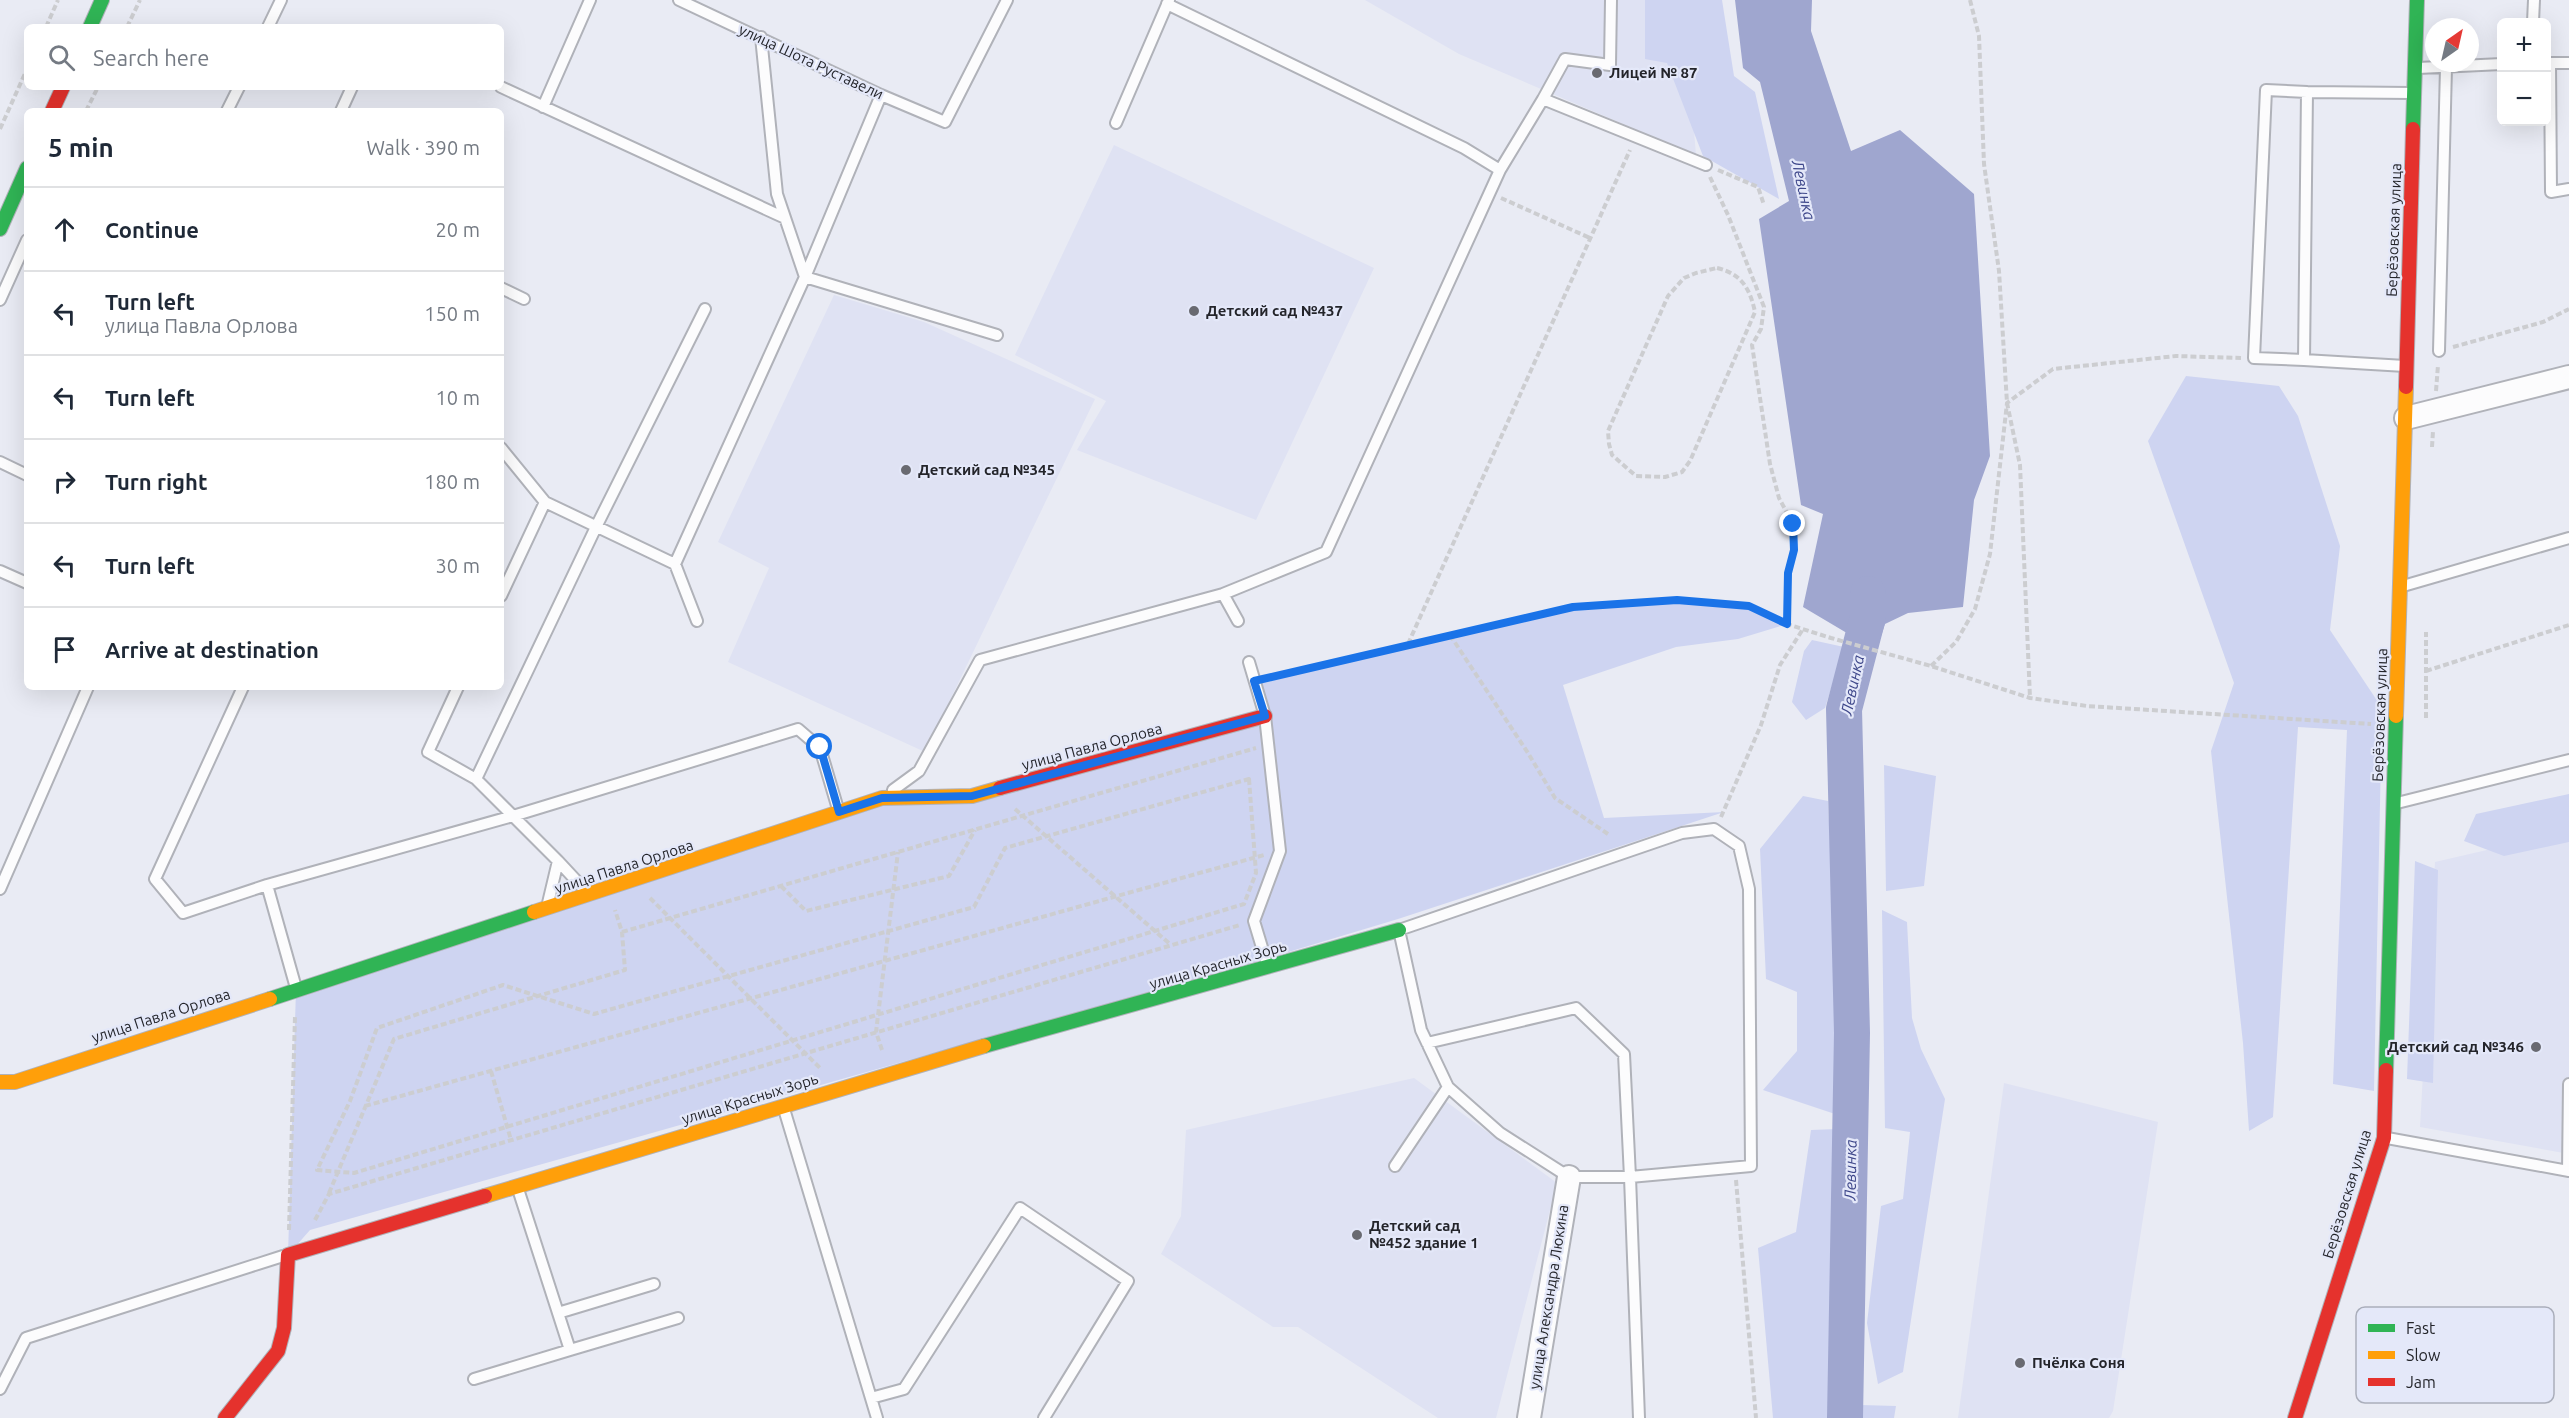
<!DOCTYPE html>
<html lang="en">
<head>
<meta charset="utf-8">
<style>
  body { margin:0; font-family:Ubuntu,sans-serif; background:#f6f6f7; color:#1f2937 }
  .controls { position:absolute; right:18px; top:18px; display:grid; overflow:hidden; border-radius:9px; box-shadow:0 6px 24px #0002 }
  .controls button { width:54px; height:54px; display:grid; place-items:center; padding:0; border:0; border-bottom:2px solid #e0e1e3; background:#fff; color:#1f2937; font:30px sans-serif }
  .compass { position:absolute; left:2425px; top:18px; width:54px; height:54px; border-radius:50%; background:#fff; box-shadow:0 6px 24px #0002; rotate:34deg }
  .stop { position:absolute; width:18px; height:18px; margin:-14px; border:4px solid #1a73e8; border-radius:50%; background:#fff }
  .stop.end { background:#1a73e8; border-color:#fff; box-shadow:0 2px 6px #0008 }
  .list { margin:0; padding:0; list-style:none }
  h2 { display:flex; justify-content:space-between; align-items:center; height:78px; margin:0; padding:0 24px; font-size:26px }
  h2 small { font-size:20px; font-weight:400; color:#747a83 }
  .list li { display:grid; grid-template-columns:39px 1fr auto; gap:18px; align-items:center; box-sizing:border-box; height:84px; padding:0 24px; border-top:2px solid #e0e1e3 }
  .list b { display:block; font-size:22px; white-space:nowrap }
  .list p { margin:0; font-size:20px; white-space:nowrap; color:#747a83 }
  .list em { font-size:20px; font-style:normal; color:#747a83 }
  .icon { flex:none; width:33px; height:33px; fill:none; stroke:currentColor; stroke-width:2; stroke-linecap:round; stroke-linejoin:round }
  .map { position:relative; flex:none; width:2569px; height:1418px; overflow:hidden }
  .search { position:absolute; background:#fff; box-shadow:0 6px 24px #0002; left:24px; top:24px; width:480px; height:66px; display:flex; align-items:center; gap:15px; box-sizing:border-box; padding:0 21px; border-radius:9px; color:#747a83; font-size:22px }
  .panel { position:absolute; background:#fff; box-shadow:0 6px 24px #0002; left:24px; top:108px; width:480px; height:582px; border-radius:9px }
  .map>svg:first-child { display:block }
  .built { fill:#dfe2f3 }
  .green { fill:#ced4f1 }
  .water { fill:#9fa6cf }
  .lines { fill:none; stroke-linecap:round; stroke-linejoin:round }
  .river { stroke:#9fa6cf; stroke-width:36 }
  .lane-casing { stroke:#b0b2b9; stroke-width:14 }
  .street-casing { stroke:#b0b2b9; stroke-width:26 }
  .fast-casing { stroke:#b0b2b9; stroke-width:16 }
  .slow-casing { stroke:#b0b2b9; stroke-width:16 }
  .jam-casing { stroke:#b0b2b9; stroke-width:16 }
  .path { stroke:#cccdd0; stroke-width:4; stroke-dasharray:6 3; stroke-linecap:butt }
  .lane { stroke:#fcfcfd; stroke-width:10 }
  .street { stroke:#fcfcfd; stroke-width:22 }
  .fast { stroke:#30b455; stroke-width:14 }
  .slow { stroke:#ff9f0a; stroke-width:14 }
  .jam { stroke:#e5322d; stroke-width:14 }
  .route { stroke:#1a73e8; stroke-width:8 }
  .poi-dot { fill:#696a71; stroke:#e4e8f9; stroke-width:2 }
  .labels { text-anchor:middle; stroke-width:4.5; stroke-linejoin:round; paint-order:stroke }
  .street-label { font-size:15px; fill:#24252b; stroke:#e4e8f9 }
  .poi-label { font-size:15px; font-weight:bold; fill:#24252b; stroke:#e4e8f9; text-anchor:start }
  .water-label { font-size:16px; font-style:italic; fill:#3e478a; stroke:#e4e8f9 }
  .key { fill:#e4e8f9; stroke:#aaaebb; stroke-width:1.5 }
  .key-label { font-size:16px; fill:#24252b }
</style>
</head>
<body>
<div class="map">
<svg width="2569" height="1418" viewBox="0 0 2569 1418">
  <rect width="100%" height="100%" fill="#e9ebf4"/>
  <path class="built" d="M 1365,0 L 1683,0 L 1696,155 L 1459,54 Z
    M 1114,145 L 1374,268 L 1256,520 L 1077,450 L 1106,401 L 1015,355 Z
    M 834,295 L 924,322 L 1095,399 L 925,752 L 728,662 L 769,568 L 718,542 Z
    M 2569,831 L 2569,1154 L 2420,1127 L 2435,862 Z
    M 1414,1078 L 1557,1183 L 1496,1418 L 1438,1418 L 1298,1327 L 1273,1327 L 1161,1254 L 1181,1216 L 1186,1130 Z
    M 2004,1083 L 2158,1122 L 2113,1411 L 2109,1418 L 1958,1418 Z"/>
  <path class="green" d="M 1645,0 L 1722,0 L 1734,76 L 1755,92 L 1779,199 L 1703,156 L 1667,63 L 1645,59 Z
    M 2186,376 L 2279,386 L 2298,416 L 2340,546 L 2330,630 L 2382,708 L 2374,1091 L 2333,1084 L 2347,730 L 2298,727 L 2273,1117 L 2249,1131 L 2243,1043 L 2211,751 L 2234,683 L 2148,441 Z
    M 1677,600 L 1749,607 L 1787,624 L 1738,639 L 1676,647 L 1563,685 L 1604,818 L 1724,812 L 1398,919 L 1265,959 L 310,1230 L 288,1255 L 296,989 L 882,798 L 972,796 L 1264,716 L 1254,681 L 1573,607 Z
    M 1812,640 L 1844,647 L 1825,708 L 1806,720 L 1792,702 L 1804,651 Z
    M 1884,765 L 1936,776 L 1924,886 L 1886,891 Z
    M 2569,794 L 2569,842 L 2504,856 L 2464,841 L 2476,814 Z
    M 1803,796 L 1828,801 L 1840,1059 L 1838,1115 L 1763,1090 L 1797,1051 L 1797,992 L 1766,979 L 1760,849 Z
    M 2415,861 L 2438,870 L 2433,1083 L 2407,1079 Z
    M 1882,910 L 1907,922 L 1912,1018 L 1921,1049 L 1945,1099 L 1903,1372 L 1878,1384 L 1867,1323 L 1881,1206 L 1903,1199 L 1910,1132 L 1885,1128 Z
    M 1837,1129 L 1836,1418 L 1773,1418 L 1758,1248 L 1796,1232 L 1811,1130 Z
    M 1861,1405 L 1896,1406 L 1894,1418 L 1860,1418 Z"/>
  <path class="water" d="M 1735,0 L 1812,0 L 1811,31 L 1851,151 L 1900,130 L 1974,194 L 1990,456 L 1974,500 L 1963,607 L 1908,613 L 1885,624 L 1878,645 L 1862,642 L 1803,607 L 1823,514 L 1801,505 L 1759,219 L 1789,201 L 1760,82 L 1743,68 Z"/>
  <g class="lines">
    <path class="river" d="M 1845,1418 L 1852,1033 L 1844,709 L 1868,617 L 1868,594"/>
    <g class="lane-casing">
      <path id="lane" d="M 679,0 L 881,95 L 945,122 L 1007,0
        M 1167,4 L 1464,148 L 1500,170 L 1326,552 L 1223,594 L 1238,621
        M 2533,22 L 2534,0
        M 268,27 L 281,0
        M 2569,63 L 2550,63 L 2551,192 L 2569,189
        M 2418,68 L 2502,64
        M 501,87 L 785,218
        M 881,95 L 805,277 L 997,335
        M 1543,99 L 1565,59 L 1610,65 L 1611,0
        M 543,107 L 590,0
        M 227,111 L 239,87
        M 341,111 L 352,87
        M 1116,123 L 1169,0
        M 1500,170 L 1543,99 L 1706,165
        M 501,288 L 524,299
        M 0,300 L 27,240
        M 2439,351 L 2446,67
        M 2304,360 L 2254,358 L 2266,90 L 2307,92
        M 2405,366 L 2304,360 L 2307,92 L 2411,93
        M 501,448 L 545,502
        M 0,462 L 27,475
        M 0,571 L 27,583
        M 2403,586 L 2569,538
        M 501,596 L 545,502 L 675,564
        M 697,621 L 675,564 L 805,277 L 777,194 L 761,37
        M 1249,662 L 1265,716 L 1280,851 L 1254,921 L 1267,964
        M 243,687 L 155,879 L 183,913 L 267,885
        M 458,687 L 428,752 L 476,779
        M 893,790 L 919,771 L 980,660 L 1223,594
        M 2397,803 L 2569,760
        M 558,861 L 476,779 L 597,525 L 705,309
        M 0,889 L 88,687
        M 548,903 L 558,861 L 585,890
        M 296,988 L 267,885 L 513,816 L 798,729 L 820,748 L 838,809
        M 1427,1043 L 1576,1008 L 1624,1054 L 1630,1177 L 1569,1177 L 1500,1133 L 1448,1087 L 1421,1030 L 1399,930 L 1682,833 L 1714,829 L 1739,846 L 1749,889 L 1751,1166 L 1630,1177 L 1639,1418
        M 784,1109 L 877,1418
        M 2387,1138 L 2569,1171
        M 1395,1166 L 1448,1087
        M 2568,1171 L 2569,1084
        M 558,1313 L 654,1284
        M 570,1350 L 678,1318
        M 474,1379 L 570,1350 L 518,1189
        M 0,1389 L 26,1338 L 283,1256
        M 871,1398 L 904,1389 L 1020,1208 L 1128,1281 L 1044,1418"/>
    </g>
    <g class="street-casing">
      <path id="street" d="M 2406,418 L 2569,377
        M 1529,1418 L 1569,1177"/>
    </g>
    <g class="fast-casing">
      <path id="fast" d="M 90,27 L 102,0
        M 2413,129 L 2417,0
        M 0,229 L 27,168
        M 270,999 L 534,912
        M 984,1046 L 1399,930
        M 2386,1070 L 2396,716"/>
    </g>
    <g class="slow-casing">
      <path id="slow" d="M 2396,716 L 2406,387
        M 534,912 L 882,798 L 972,796 L 1000,788
        M 0,1082 L 15,1082 L 270,999
        M 485,1196 L 984,1046"/>
    </g>
    <g class="jam-casing">
      <path id="jam" d="M 52,111 L 63,87
        M 2406,387 L 2413,129
        M 1000,788 L 1265,716
        M 225,1418 L 278,1351 L 284,1328 L 288,1255 L 485,1196
        M 2295,1418 L 2384,1138 L 2386,1070"/>
    </g>
    <path class="path" d="M 1970,0 L 1979,36 L 1984,164 L 1999,271 L 2007,403 L 2020,465 L 2030,698
      M 46,27 L 58,0
      M 127,27 L 140,0
      M 86,111 L 98,87
      M 0,129 L 27,69
      M 1718,170 L 1758,187 L 1764,205
      M 1710,177 L 1728,215 L 1764,307 L 1761,329 L 1752,345 L 1770,464 L 1779,498 L 1793,524 L 1794,550 L 1788,573 L 1787,624
      M 1501,198 L 1590,238
      M 1717,268 C 1742,274 1750,289 1755,312 L 1690,461 L 1682,472 L 1665,477 L 1636,476 L 1612,455 L 1609,444 L 1608,431 L 1668,296 L 1684,278 L 1696,273 Z
      M 2453,347 L 2543,322 L 2569,309
      M 2436,391 L 2438,365
      M 2432,447 L 2433,431
      M 1450,635 L 1528,753 L 1555,798 L 1608,834
      M 1408,644 L 1630,150
      M 1931,666 L 1956,642 L 1975,609 L 1990,554 L 2007,403 L 2053,369 L 2176,356 L 2241,358
      M 2426,671 L 2569,625
      M 1267,678 L 1573,607 L 1677,600 L 1749,607 L 1787,624 L 1831,638 L 1931,666 L 2030,698 L 2087,706 L 2371,724
      M 2426,718 L 2426,632
      M 1249,779 L 1256,873 L 1244,904 L 354,1173 L 317,1170 L 350,1101 L 377,1028 L 503,985 L 594,1014 L 974,907 L 1005,848 Z
      M 1015,809 L 1171,945
      M 1721,817 L 1761,725 L 1780,665 L 1803,629
      M 781,886 L 806,911 L 949,876 L 975,830
      M 650,898 L 821,1069
      M 622,932 L 1256,748
      M 882,1050 L 876,1032 L 898,852
      M 491,1071 L 511,1140
      M 365,1106 L 1264,855
      M 1736,1180 L 1756,1418
      M 329,1193 L 394,1039 L 625,970 L 622,932 L 615,910
      M 315,1220 L 329,1194 L 1240,925
      M 289,1230 L 295,1016"/>
    <use href="#lane" class="lane"/>
    <use href="#street" class="street"/>
    <use href="#fast" class="fast"/>
    <use href="#slow" class="slow"/>
    <use href="#jam" class="jam"/>
  </g>
  <g class="lines">
    <path class="route" d="M 820,747 L 839,812 L 882,798 L 972,796 L 1265,716 L 1254,681 L 1573,607 L 1677,600 L 1749,606 L 1787,624 L 1788,573 L 1794,550 L 1793,524"/>
  </g>
  <g class="poi-dot">
    <circle cx="1597" cy="73" r="6"/>
    <circle cx="1194" cy="311" r="6"/>
    <circle cx="906" cy="470" r="6"/>
    <circle cx="2536" cy="1047" r="6"/>
    <circle cx="1357" cy="1235" r="6"/>
    <circle cx="2020" cy="1363" r="6"/>
  </g>
  <g class="labels">
    <g class="street-label">
      <text transform="translate(811 62) rotate(25)" y="5">улица Шота Руставели</text>
      <text transform="translate(2394 230) rotate(-88)" y="5">Берёзовская улица</text>
      <text transform="translate(2380 715) rotate(-88)" y="5">Берёзовская улица</text>
      <text transform="translate(1092 747) rotate(-15)" y="5">улица Павла Орлова</text>
      <text transform="translate(624 867) rotate(-18)" y="5">улица Павла Орлова</text>
      <text transform="translate(1218 965) rotate(-16)" y="5">улица Красных Зорь</text>
      <text transform="translate(161 1016) rotate(-18)" y="5">улица Павла Орлова</text>
      <text transform="translate(750 1099) rotate(-17)" y="5">улица Красных Зорь</text>
      <text transform="translate(2347 1194) rotate(-73)" y="5">Берёзовская улица</text>
      <text transform="translate(1549 1297) rotate(-81)" y="5">улица Александра Люкина</text>
    </g>
    <g class="poi-label">
      <text x="1609" y="78">Лицей № 87</text>
      <text x="1206" y="316">Детский сад №437</text>
      <text x="918" y="475">Детский сад №345</text>
      <text x="2524" y="1052" text-anchor="end">Детский сад №346</text>
      <text x="1369" y="1231">Детский сад<tspan x="1369" dy="17">№452 здание 1</tspan></text>
      <text x="2032" y="1368">Пчёлка Соня</text>
    </g>
    <g class="water-label">
      <text transform="translate(1804 190) rotate(78)" y="6">Левинка</text>
      <text transform="translate(1852 685) rotate(-78)" y="6">Левинка</text>
      <text transform="translate(1850 1170) rotate(-89)" y="6">Левинка</text>
    </g>
  </g>
  <rect x="2356" y="1307" width="198" height="96" rx="9" class="key"/>
  <rect x="2368" y="1324" width="27" height="8" fill="#30b455"/>
  <rect x="2368" y="1351" width="27" height="8" fill="#ff9f0a"/>
  <rect x="2368" y="1378" width="27" height="8" fill="#e5322d"/>
  <g class="key-label">
    <text x="2406" y="1334">Fast</text>
    <text x="2406" y="1361">Slow</text>
    <text x="2406" y="1388">Jam</text>
  </g>
</svg>
<div class="controls">
<button>+</button>
<button>−</button>
</div>
<svg class="compass" viewBox="-18 -18 36 36"><path d="M0-13l5 13h-10z" fill="#e53935"/><path d="M0 13l5-13h-10z" fill="#747a83"/></svg>
<div class="stop" style="left:820px;top:747px"></div>
<div class="stop end" style="left:1793px;top:524px"></div>
<div class="search"><svg class="icon" aria-label="search" viewBox="0 0 24 24"><circle cx="10" cy="10" r="6"/><path d="M15 15l6 6"/></svg>Search here</div>
<section class="panel">
<h2>5 min<small>Walk · 390 m</small></h2>
<ul class="list">
<li><svg class="icon" aria-label="ahead" viewBox="0 0 24 24"><path d="M12 20V5M6 11l6-6 6 6"/></svg><div><b>Continue</b></div><em>20 m</em></li>
<li><svg class="icon" aria-label="left" viewBox="0 0 24 24"><path d="M17 20v-9H6M10 6l-5 5 5 5"/></svg><div><b>Turn left</b><p>улица Павла Орлова</p></div><em>150 m</em></li>
<li><svg class="icon" aria-label="left" viewBox="0 0 24 24"><path d="M17 20v-9H6M10 6l-5 5 5 5"/></svg><div><b>Turn left</b></div><em>10 m</em></li>
<li><svg class="icon" aria-label="right" viewBox="0 0 24 24"><path d="M7 20v-9h11M14 6l5 5-5 5"/></svg><div><b>Turn right</b></div><em>180 m</em></li>
<li><svg class="icon" aria-label="left" viewBox="0 0 24 24"><path d="M17 20v-9H6M10 6l-5 5 5 5"/></svg><div><b>Turn left</b></div><em>30 m</em></li>
<li><svg class="icon" aria-label="arrive" viewBox="0 0 24 24"><path d="M6 21V4h12l-3 4 3 4H6"/></svg><div><b>Arrive at destination</b></div></li>
</ul>
</section>
</div>
</body>
</html>
